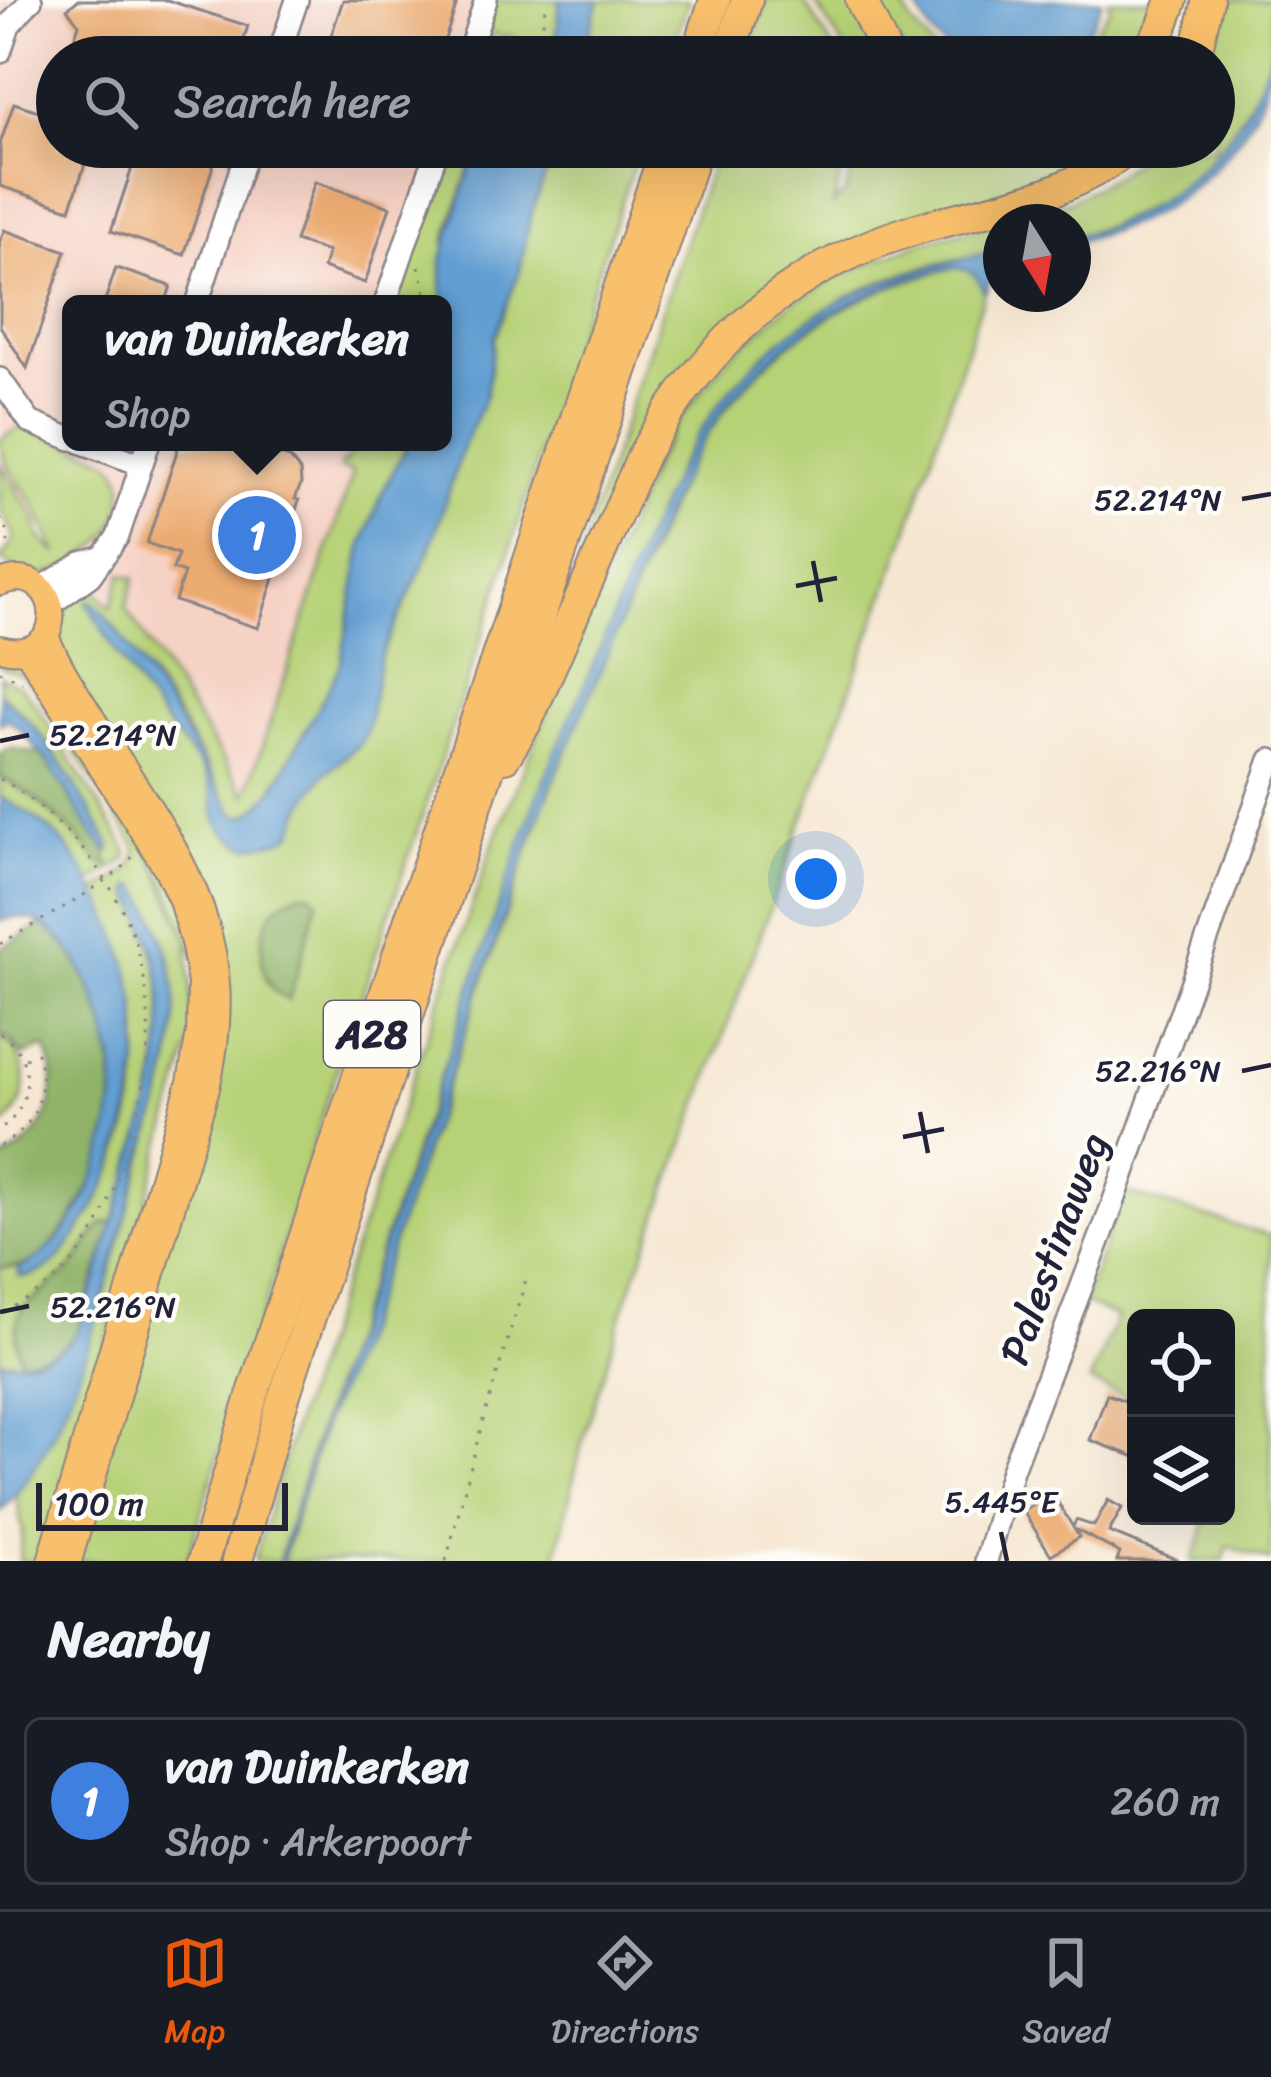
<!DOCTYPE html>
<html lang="en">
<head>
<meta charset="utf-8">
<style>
  body { margin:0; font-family:Sriracha,sans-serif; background:#242831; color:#f1f3f6 }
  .controls { position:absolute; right:36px; bottom:36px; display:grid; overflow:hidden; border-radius:18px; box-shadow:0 12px 48px #0002 }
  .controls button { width:108px; height:108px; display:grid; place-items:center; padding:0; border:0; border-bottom:3px solid #363941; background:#171b24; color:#f1f3f6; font:60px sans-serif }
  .compass { position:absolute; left:983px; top:204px; width:108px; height:108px; border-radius:50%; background:#171b24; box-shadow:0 12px 48px #0002; rotate:169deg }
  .scale { position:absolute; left:36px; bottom:30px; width:252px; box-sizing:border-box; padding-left:12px; border:6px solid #22223b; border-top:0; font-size:33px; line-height:42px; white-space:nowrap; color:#22223b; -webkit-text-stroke:9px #fdfcf7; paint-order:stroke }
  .you { position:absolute; left:816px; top:879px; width:42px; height:42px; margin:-30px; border:9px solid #fff; border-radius:50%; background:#1a73e8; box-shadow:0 0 0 18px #1a73e833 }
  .badge { display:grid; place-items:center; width:78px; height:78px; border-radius:50%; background:#ea580c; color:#fff; font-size:39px; font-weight:700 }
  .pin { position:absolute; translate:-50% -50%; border:6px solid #fff; box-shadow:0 3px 12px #0006 }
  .popup { position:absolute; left:62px; top:295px; width:390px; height:156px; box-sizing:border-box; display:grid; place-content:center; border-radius:18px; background:#171b24; filter:drop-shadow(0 3px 9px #0005); font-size:39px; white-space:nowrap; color:#9ea1a6 }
  .popup b { font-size:45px; color:#f1f3f6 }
  .popup::after { content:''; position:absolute; left:50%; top:100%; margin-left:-24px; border:24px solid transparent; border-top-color:#171b24 }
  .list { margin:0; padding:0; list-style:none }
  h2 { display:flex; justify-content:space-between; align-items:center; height:156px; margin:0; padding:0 48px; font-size:51px }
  h2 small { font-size:39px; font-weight:400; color:#9ea1a6 }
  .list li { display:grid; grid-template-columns:78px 1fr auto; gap:36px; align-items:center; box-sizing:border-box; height:168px; margin:0 24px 24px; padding:0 24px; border:3px solid #363941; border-radius:18px }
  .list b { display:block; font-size:45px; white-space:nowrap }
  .list p { margin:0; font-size:39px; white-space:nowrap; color:#9ea1a6 }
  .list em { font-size:39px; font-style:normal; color:#9ea1a6 }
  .icon { flex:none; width:66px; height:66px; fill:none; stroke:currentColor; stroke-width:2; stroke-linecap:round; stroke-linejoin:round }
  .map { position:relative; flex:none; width:1271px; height:1561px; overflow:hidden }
  .search { position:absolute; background:#171b24; box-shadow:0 12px 48px #0002; left:36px; right:36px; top:36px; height:132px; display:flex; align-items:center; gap:30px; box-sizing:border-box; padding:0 42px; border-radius:66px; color:#9ea1a6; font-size:45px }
  .sheet { height:348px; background:#171b24 }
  nav { display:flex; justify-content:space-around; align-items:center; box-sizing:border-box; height:168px; border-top:3px solid #363941; background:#171b24; font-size:33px; color:#9ea1a6 }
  nav a { display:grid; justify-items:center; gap:6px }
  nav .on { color:#ea580c }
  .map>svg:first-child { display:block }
  .built { fill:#f6d2c5; fill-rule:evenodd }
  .green { fill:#b6d176; stroke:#6c7a58; stroke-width:3 }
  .forest { fill:#90b367; stroke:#596a51; stroke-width:3 }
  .water { fill:#629ed2; stroke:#426086; stroke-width:3 }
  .building { fill:#ecab71 }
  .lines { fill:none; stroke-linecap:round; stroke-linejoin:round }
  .minor-casing { stroke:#8c8486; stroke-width:26 }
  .major-casing { stroke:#8c8486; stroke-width:28 }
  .highway-casing { stroke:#8c8486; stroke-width:34 }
  .path { stroke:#8c8486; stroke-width:3; stroke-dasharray:3 9; stroke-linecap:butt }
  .minor { stroke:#fff; stroke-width:21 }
  .major { stroke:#f8bf6c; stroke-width:24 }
  .highway { stroke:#f8bf6c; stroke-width:30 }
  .ticks { fill:none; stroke:#22223b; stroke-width:4.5 }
  .labels { text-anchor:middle; stroke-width:9; stroke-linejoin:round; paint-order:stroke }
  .shield { fill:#fdfcf7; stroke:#646373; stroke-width:3 }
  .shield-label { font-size:39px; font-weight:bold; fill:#22223b }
  .street-label { font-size:42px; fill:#22223b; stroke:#fdfcf7 }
  .ticks-label { font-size:30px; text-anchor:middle; fill:#22223b; stroke:#fdfcf7; stroke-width:9; stroke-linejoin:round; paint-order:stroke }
</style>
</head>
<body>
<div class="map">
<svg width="1271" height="1561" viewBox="0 0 1271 1561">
  <rect width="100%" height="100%" fill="#fdfcf7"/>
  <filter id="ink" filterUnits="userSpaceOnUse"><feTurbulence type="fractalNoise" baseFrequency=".00833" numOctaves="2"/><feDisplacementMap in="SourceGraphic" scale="24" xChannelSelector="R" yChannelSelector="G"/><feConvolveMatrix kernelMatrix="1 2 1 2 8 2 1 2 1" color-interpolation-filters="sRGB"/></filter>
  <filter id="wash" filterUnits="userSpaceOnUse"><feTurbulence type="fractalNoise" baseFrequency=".004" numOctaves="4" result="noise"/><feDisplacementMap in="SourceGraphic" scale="48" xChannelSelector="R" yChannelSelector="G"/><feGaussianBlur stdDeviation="2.7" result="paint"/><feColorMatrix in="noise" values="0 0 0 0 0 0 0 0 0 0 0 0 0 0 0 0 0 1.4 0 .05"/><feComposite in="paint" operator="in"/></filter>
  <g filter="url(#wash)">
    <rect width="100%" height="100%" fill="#f6e7d1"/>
    <path class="built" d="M 0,0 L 578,0 L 561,57 L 57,57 L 57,147 L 534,147 L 455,408 L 344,729 L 245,835 L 0,461 ZM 71,304 L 443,304 L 443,442 L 71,442 Z"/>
    <path class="green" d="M 493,0 L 559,0 L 557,34 L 549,57 L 523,57 L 526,51 L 516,44 L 518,40 L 507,34 L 504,38 L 494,33 L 486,41 L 495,49 L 487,57 L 475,54 Z
      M 599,0 L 689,0 L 670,57 L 582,57 Z
      M 766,0 L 803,0 L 839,57 L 747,57 Z
      M 813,0 L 856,0 L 882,57 L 850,57 Z
      M 878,0 L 900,0 L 912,23 L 940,57 L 908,57 L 890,32 Z
      M 1108,0 L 1157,0 L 1138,42 L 1127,57 L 1078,57 L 1110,8 Z
      M 1222,0 L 1271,0 C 1271,15 1271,32 1271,47 C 1269,65 1260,83 1252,99 C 1212,176 1155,213 1073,237 L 1073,222 L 1001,222 L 1001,251 C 968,257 934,263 902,274 C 803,307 727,379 677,469 L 539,792 L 318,1429 L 279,1561 L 254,1561 L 295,1422 L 493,844 L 569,658 L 656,460 L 680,419 L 728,358 L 790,304 L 842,274 L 922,242 L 1022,216 L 1072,200 L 1119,174 L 1152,147 L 1214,147 L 1214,57 L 1209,57 Z
      M 444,147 L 477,147 L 445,241 L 451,343 L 443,381 L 443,304 L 392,304 Z
      M 555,147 L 640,147 L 575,338 L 499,586 L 327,1100 L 187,1561 L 74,1561 L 223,1020 L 57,643 L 65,606 L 90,584 L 111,608 L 122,574 L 135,578 L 126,608 L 246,795 L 353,473 L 340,468 L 342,462 L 346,463 L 353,442 L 409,442 L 382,493 L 362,547 L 340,667 L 274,788 L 267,799 L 248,816 L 234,815 C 193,740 149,661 87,602 C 109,645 140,688 169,728 C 180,743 195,755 204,772 C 223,807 202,825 248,847 L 282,840 L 291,834 L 304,804 L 322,777 L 361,743 L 380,658 L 429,552 L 464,444 L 486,395 L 494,338 L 520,270 L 531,215 Z
      M 717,147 L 848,147 L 833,204 L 846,192 L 857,147 L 1121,147 L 1107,158 L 916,222 L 735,323 L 554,631 Z
      M 956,267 C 973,269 978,278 985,291 L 906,537 L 622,1313 L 581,1447 L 555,1561 L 282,1561 L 325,1420 L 362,1332 L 543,807 L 683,475 C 744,362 832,296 956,267 Z
      M 22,426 C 45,436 90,449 109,461 C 133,478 121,518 106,537 C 96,549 67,569 52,573 C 36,579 13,569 0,559 C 27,529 6,534 0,506 C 0,493 0,477 0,464 L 35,518 L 40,538 L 58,554 C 46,537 45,525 37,509 C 24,486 0,466 0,439 Z
      M 0,657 L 19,663 L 29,669 L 161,870 L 187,936 L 194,1032 L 44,1561 L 19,1561 L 23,1533 L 16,1496 L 51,1439 L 86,1348 L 162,1092 L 174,1040 L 176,1021 L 172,965 L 167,947 L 147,901 L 132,886 L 130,892 C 193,1014 151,1103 113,1224 L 110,1222 L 99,1228 L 72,1268 L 43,1292 L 18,1354 L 23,1361 L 0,1361 L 0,1268 L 22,1267 L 19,1269 L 22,1277 C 53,1273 66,1251 82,1226 C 153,1116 157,1006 96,891 C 114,879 141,870 135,845 L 34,688 L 21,675 L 0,667 Z
      M 0,676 L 21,687 L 36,705 L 127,849 L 127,858 L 123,862 L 91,882 L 54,834 L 0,797 L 0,776 L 30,795 L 109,863 L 106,850 L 110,851 L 110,846 C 79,792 50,733 0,694 Z
      M 0,1036 C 33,1060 33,1103 0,1128 Z
      M 1123,1192 L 1271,1236 L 1271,1561 L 1228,1546 L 1223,1561 L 1192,1561 L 1202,1535 L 1205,1516 L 1226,1516 L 1226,1318 L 1136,1318 L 1136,1401 L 1090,1382 L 1117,1317 L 1083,1303 Z"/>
    <path class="forest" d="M 11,748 L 42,754 L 106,850 L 108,866 L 101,864 C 72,829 41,798 0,776 L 0,753 Z
      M 303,892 L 312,893 L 318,901 L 289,1000 C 284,996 277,994 273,989 C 258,971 259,933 271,914 C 278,903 291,896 303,892 Z
      M 41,925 C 67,940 79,963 91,990 C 128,1072 118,1153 66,1226 C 57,1238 48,1253 35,1261 C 24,1268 12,1266 0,1268 L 0,1161 C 44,1142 66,1091 45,1047 L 23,1056 L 10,1039 L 0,1032 L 0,949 Z
      M 106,1222 L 113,1224 L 77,1333 L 61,1350 L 23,1361 C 13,1346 15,1326 21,1310 L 72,1268 L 99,1228 Z"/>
    <path class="water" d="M 559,0 L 599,0 L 582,57 L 549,57 L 557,34 Z
      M 912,0 L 1102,0 C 1094,25 1083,42 1061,57 L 962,57 L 946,49 L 932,34 Z
      M 1271,50 C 1271,114 1215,177 1162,209 C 1135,225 1103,235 1073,243 L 1073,237 C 1170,213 1243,147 1271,50 Z
      M 477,147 L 555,147 L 531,215 L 520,270 L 494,338 L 486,395 L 464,444 L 429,552 L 380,658 L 367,731 L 361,742 L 322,777 L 304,804 L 292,834 L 282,840 L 248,847 C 199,823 224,808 204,772 C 195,755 180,743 169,728 C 140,690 109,643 87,601 L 91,601 L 101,610 C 152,674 192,745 234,814 L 244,817 L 259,807 L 274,788 L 340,667 L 362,547 L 382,493 L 409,442 L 443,442 L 443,381 L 451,343 L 442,289 L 442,259 Z
      M 1001,251 L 1001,259 L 996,261 L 987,290 L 984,292 C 974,257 943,269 916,277 C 843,298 778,343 730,402 C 676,469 643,567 610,646 C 588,700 564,753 543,806 C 516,877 493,950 468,1021 C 433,1125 398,1228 362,1332 L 343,1381 L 325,1420 L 282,1561 L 279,1561 C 320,1418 372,1280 420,1139 C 459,1025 495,909 538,796 C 556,748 578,701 598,654 C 637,561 670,457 738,381 C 812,299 896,271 1001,251 Z
      M 0,694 C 50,733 78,792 111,846 L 110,851 L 96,839 L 46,759 L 21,730 L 8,719 L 0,724 Z
      M 0,797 C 18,807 38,818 54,833 C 69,847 82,867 92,885 C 139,963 151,1047 124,1134 C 115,1164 105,1192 87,1219 C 69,1245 57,1273 22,1277 L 19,1276 L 19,1269 C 83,1241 117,1136 114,1071 C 111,1022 67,895 0,921 Z
      M 132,886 L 138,887 C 163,926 177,969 176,1016 C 174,1073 151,1130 135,1185 C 108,1279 71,1444 0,1511 L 0,1361 C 30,1364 58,1357 77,1333 C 95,1291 106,1245 120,1202 C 156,1088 189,1006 130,891 Z"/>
    <g id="blocks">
      <path class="building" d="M 78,0 L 167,0 L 248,26 L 238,57 L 68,57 L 79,24 L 67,9 Z
        M 343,0 L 458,0 L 439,57 L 324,57 Z
        M 14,103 L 57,117 L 57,147 L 91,147 L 70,209 L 0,186 L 0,144 Z
        M 139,147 L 177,147 L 215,160 L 184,255 L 111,231 Z
        M 315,182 L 390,207 L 365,283 L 323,268 L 328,252 L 295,241 Z
        M 4,230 L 66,251 L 27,368 L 0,326 L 0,243 Z
        M 116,268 L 171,286 L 165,304 L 104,304 Z
        M 180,442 L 240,442 L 290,458 L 300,471 L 301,484 L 295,499 L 299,500 L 258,628 L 175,601 L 184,573 L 173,569 L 178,554 L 147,543 Z
        M 1107,1394 L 1136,1405 L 1136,1457 L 1090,1440 Z
        M 1052,1493 L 1073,1527 L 1076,1520 L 1094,1526 L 1108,1500 L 1122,1508 L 1109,1532 L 1180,1561 L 1117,1561 L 1120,1553 L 1074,1529 L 1079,1537 L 1051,1555 L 1023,1511 Z"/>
    </g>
  </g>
  <g filter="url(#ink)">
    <use href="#blocks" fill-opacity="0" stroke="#8c8486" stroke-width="3"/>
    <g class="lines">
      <g class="minor-casing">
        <path id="minor" d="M 0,52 L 9,25 L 31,0
          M 278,57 L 297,0
          M 467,57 L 486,0
          M 197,304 L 248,147
          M 385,304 L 438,147
          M 0,379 L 30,422 L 71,439
          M 80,442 L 140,464
          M 41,588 L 82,563 L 101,558
          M 51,604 L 90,576 L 118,536 L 149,442
          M 986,1561 L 1012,1470 L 1107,1220 L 1271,760"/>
      </g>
      <g class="major-casing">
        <path id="major" d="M 0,583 C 65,558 72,668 0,648
          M 46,636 C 59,667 78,695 96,724 C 176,850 245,930 207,1088 L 69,1561
          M 26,650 L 166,868 L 181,900 L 194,946 L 200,983 L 199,1033 L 190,1082 L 50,1561"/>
      </g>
      <g class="highway-casing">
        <path id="highway" d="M 861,0 L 888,57
          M 696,57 L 715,0
          M 728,57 L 747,0
          M 1144,57 L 1162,27 L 1172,0
          M 1195,57 L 1208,0
          M 505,757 L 527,721 L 644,453 C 708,339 793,265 920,228 C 1001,205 1061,200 1132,147
          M 203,1561 L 252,1396 L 666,147
          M 237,1561 L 281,1406 L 477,804 L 697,147"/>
      </g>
      <path class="path" d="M 531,57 L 541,37 L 546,0
        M 419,266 L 429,304
        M 0,518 C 8,530 14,541 0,551
        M 0,671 L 22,682
        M 0,779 C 23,791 46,811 65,830 C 159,925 166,1041 123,1162 C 109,1205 90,1250 54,1280 C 38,1294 18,1304 0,1314
        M 0,944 C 27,928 120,878 132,857
        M 0,1033 C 36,1058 35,1104 0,1130
        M 0,1146 C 36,1127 50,1092 37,1053 L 23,1059
        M 446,1561 L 483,1420 L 528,1273"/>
      <use href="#minor" class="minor"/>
      <use href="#major" class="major"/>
      <use href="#highway" class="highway"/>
    </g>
  </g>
  <path class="ticks" d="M 1242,499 L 1271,494M 813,561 L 821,602M 796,586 L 837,578M 0,741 L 29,735M 1242,1071 L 1271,1065M 920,1112 L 928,1153M 903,1137 L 944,1129M 0,1312 L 29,1306M 1001,1532 L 1007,1561"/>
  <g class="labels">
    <rect class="shield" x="324" y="1001" width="96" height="66" rx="9"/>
    <g class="shield-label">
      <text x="372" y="1048">A28</text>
    </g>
    <g class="street-label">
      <text transform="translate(1053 1248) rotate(-70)" y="15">Palestinaweg</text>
    </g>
  </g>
  <g class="ticks-label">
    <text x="1158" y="510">52.214°N</text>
    <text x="113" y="745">52.214°N</text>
    <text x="1158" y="1081">52.216°N</text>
    <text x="113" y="1317">52.216°N</text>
    <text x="1001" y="1512">5.445°E</text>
  </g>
</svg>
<div class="controls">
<button><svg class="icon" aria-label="locate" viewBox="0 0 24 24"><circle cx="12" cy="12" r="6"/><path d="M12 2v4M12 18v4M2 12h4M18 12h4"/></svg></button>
<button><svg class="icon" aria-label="layers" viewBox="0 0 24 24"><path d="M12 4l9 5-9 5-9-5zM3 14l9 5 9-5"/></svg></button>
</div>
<svg class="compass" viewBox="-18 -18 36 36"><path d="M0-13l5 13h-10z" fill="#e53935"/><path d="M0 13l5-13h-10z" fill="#9ea1a6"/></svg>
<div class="scale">100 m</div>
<div class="you"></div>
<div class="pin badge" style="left:257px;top:535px;background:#3f7fe0">1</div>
<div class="popup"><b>van Duinkerken</b>Shop</div>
<div class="search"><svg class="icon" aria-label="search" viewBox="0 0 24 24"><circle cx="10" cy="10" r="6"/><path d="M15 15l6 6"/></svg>Search here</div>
</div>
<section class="sheet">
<h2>Nearby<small></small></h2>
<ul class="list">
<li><span class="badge" style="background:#3f7fe0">1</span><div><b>van Duinkerken</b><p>Shop · Arkerpoort</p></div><em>260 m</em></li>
</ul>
</section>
<nav>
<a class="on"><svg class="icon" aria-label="map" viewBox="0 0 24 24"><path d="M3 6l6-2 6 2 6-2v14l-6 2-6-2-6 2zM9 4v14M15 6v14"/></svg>Map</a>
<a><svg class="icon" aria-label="directions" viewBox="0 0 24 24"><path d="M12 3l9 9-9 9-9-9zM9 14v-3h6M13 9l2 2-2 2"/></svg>Directions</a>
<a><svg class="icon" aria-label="saved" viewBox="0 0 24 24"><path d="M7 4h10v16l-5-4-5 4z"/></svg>Saved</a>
</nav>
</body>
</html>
